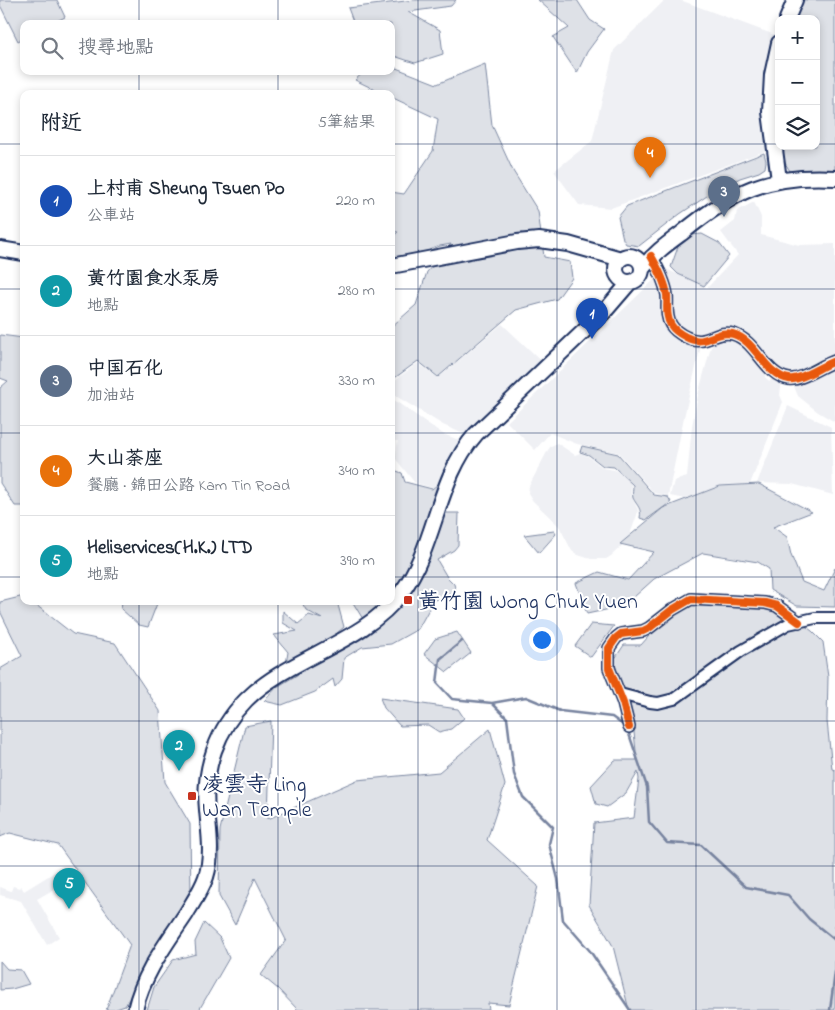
<!DOCTYPE html>
<html lang="zh-TW">
<head>
<meta charset="utf-8">
<style>
  body { margin:0; font-family:"Indie Flower","LXGW WenKai TC",sans-serif; background:#f2f2f3; color:#1f2937 }
  .controls { position:absolute; right:15px; top:15px; display:grid; overflow:hidden; border-radius:10px; box-shadow:0 2px 8px #0003 }
  .controls button { width:45px; height:45px; display:grid; place-items:center; padding:0; border:0; border-bottom:1px solid #e0e1e3; background:#fff; color:#1f2937; font:25px sans-serif }
  .you { position:absolute; left:541px; top:639px; width:18px; height:18px; margin:-12px; border:4px solid #fff; border-radius:50%; background:#1a73e8; box-shadow:0 0 0 8px #1a73e833 }
  .badge { display:grid; place-items:center; width:32px; height:32px; border-radius:50%; background:#c8321e; color:#fff; font-size:16px; font-weight:700 }
  .pin { position:absolute; translate:-50% -41px; filter:drop-shadow(0 1px 2px #0008) }
  .pin::after { content:''; position:absolute; top:26px; width:18px; height:15px; background:inherit; clip-path:polygon(0 0,100% 0,50% 100%) }
  .list { margin:0; padding:0; list-style:none }
  h2 { display:flex; justify-content:space-between; align-items:center; height:65px; margin:0; padding:0 20px; font-size:21px }
  h2 small { font-size:16px; font-weight:400; color:#747a83 }
  .list li { display:grid; grid-template-columns:32px 1fr auto; gap:15px; align-items:center; box-sizing:border-box; height:90px; padding:0 20px; border-top:1px solid #e0e1e3 }
  .list b { display:block; font-size:19px; white-space:nowrap }
  .list p { margin:0; font-size:16px; white-space:nowrap; color:#747a83 }
  .list em { font-size:16px; font-style:normal; color:#747a83 }
  .icon { flex:none; width:28px; height:28px; fill:none; stroke:currentColor; stroke-width:2; stroke-linecap:round; stroke-linejoin:round }
  .map { position:relative; flex:none; width:835px; height:1010px; overflow:hidden }
  .search { position:absolute; background:#fff; box-shadow:0 2px 8px #0003; left:20px; top:20px; width:375px; height:55px; display:flex; align-items:center; gap:12px; box-sizing:border-box; padding:0 18px; border-radius:10px; color:#747a83; font-size:19px }
  .panel { position:absolute; background:#fff; box-shadow:0 2px 8px #0003; left:20px; top:90px; width:375px; height:515px; border-radius:10px }
  .map>svg:first-child { display:block }
  .built { fill:#eff0f4 }
  .green { fill:#dee1e7; stroke:#7c88a2 }
  .lines { fill:none; stroke-linecap:round; stroke-linejoin:round }
  .stream { stroke:#77839f; stroke-width:2.5 }
  .street-casing { stroke:#1b2f5e; stroke-width:14 }
  .secondary-casing { stroke:#1b2f5e; stroke-width:18 }
  .street { stroke:#fff; stroke-width:10 }
  .secondary { stroke:#fff; stroke-width:14 }
  .cycleway-casing { stroke:#fff; stroke-width:11 }
  .cycleway { stroke:#e8590c; stroke-width:8 }
  .grid { fill:none; stroke:#1b2f5e; stroke-width:1; stroke-opacity:0.55 }
  .poi-dot { fill:#c8321e; stroke:#fff; stroke-width:2 }
  .labels { text-anchor:middle; stroke-width:4; stroke-linejoin:round; paint-order:stroke }
  .poi-label { font-size:22px; fill:#1b2f5e; stroke:#fff; text-anchor:start }
</style>
</head>
<body>
<div class="map">
<svg width="835" height="1010" viewBox="0 0 835 1010">
  <rect width="100%" height="100%" fill="#fff"/>
  <filter id="ink" filterUnits="userSpaceOnUse"><feTurbulence type="fractalNoise" baseFrequency=".02" numOctaves="2"/><feDisplacementMap in="SourceGraphic" scale="10" xChannelSelector="R" yChannelSelector="G"/><feConvolveMatrix kernelMatrix="1 2 1 2 8 2 1 2 1" color-interpolation-filters="sRGB"/></filter>
  <g filter="url(#ink)">
    <path class="built" d="M 665,0 L 680,0 L 775,35 L 771,149 L 611,208 L 579,205 L 554,171 L 592,141 L 614,50 Z
      M 754,202 L 761,217 L 761,235 L 799,245 L 835,244 L 835,359 L 797,374 L 789,374 L 782,371 L 768,362 L 743,336 L 698,339 L 674,326 L 666,285 L 666,269 L 707,288 L 738,255 L 721,232 L 735,221 L 737,211 Z
      M 657,277 L 661,282 L 669,329 L 673,335 L 682,340 L 701,346 L 684,417 L 668,496 L 654,493 L 619,453 L 577,444 L 550,433 L 535,450 L 507,422 Z
      M 502,324 L 548,367 L 473,438 L 443,425 L 391,393 L 391,383 L 418,363 L 438,378 Z
      M 724,338 L 739,340 L 766,368 L 765,377 L 768,380 L 770,381 L 774,377 L 782,379 L 780,395 L 783,402 L 750,484 L 721,485 L 685,499 L 670,496 L 674,481 L 687,477 L 692,426 L 698,395 L 711,347 L 715,343 Z
      M 835,364 L 835,422 L 818,412 L 798,396 L 793,384 L 799,380 Z
      M 391,398 L 443,434 L 467,443 L 448,473 L 443,475 L 442,479 L 433,488 L 415,483 L 395,458 L 398,441 L 391,441 Z
      M 788,406 L 831,427 L 833,495 L 792,484 L 757,483 Z
      M 557,443 L 575,455 L 580,453 L 588,456 L 603,468 L 615,470 L 627,479 L 631,484 L 631,496 L 638,510 L 637,515 L 628,540 L 611,556 L 606,559 L 591,559 L 578,555 L 572,551 L 559,526 L 533,501 L 528,493 L 529,486 L 548,450 L 551,446 Z
      M 63,867 L 70,880 L 37,899 L 59,937 L 47,945 L 21,901 L 0,895 L 0,887 L 11,891 L 13,886 L 19,888 L 21,886 L 24,891 Z"/>
    <path class="green" d="M 0,0 L 57,0 L 65,17 L 51,24 L 24,24 L 24,38 L 18,41 L 0,5 Z
      M 414,0 L 456,0 L 451,6 L 408,12 L 440,30 L 443,54 L 415,63 L 391,55 L 391,24 L 354,24 L 348,8 Z
      M 538,0 L 577,0 L 590,20 L 604,29 L 587,52 L 577,73 L 553,37 L 569,28 Z
      M 802,0 L 835,0 L 835,176 L 790,171 L 783,160 L 781,146 L 816,146 L 816,19 L 793,19 Z
      M 485,64 L 492,125 L 513,171 L 538,211 L 544,257 L 570,262 L 572,278 L 557,299 L 516,310 L 438,377 L 418,361 L 396,377 L 391,378 L 391,327 L 416,305 L 427,272 L 451,244 L 440,246 L 415,256 L 391,260 L 391,238 L 398,232 L 391,231 L 391,192 L 404,194 L 433,151 L 438,119 L 391,97 L 391,94 L 384,94 L 355,80 L 365,71 L 391,71 L 391,66 L 437,84 Z
      M 764,153 L 766,161 L 765,168 L 759,172 L 740,178 L 713,192 L 680,214 L 639,246 L 626,244 L 623,239 L 618,217 L 627,206 Z
      M 702,234 L 719,243 L 729,256 L 704,286 L 678,274 L 671,267 L 680,241 L 691,235 Z
      M 0,335 L 24,338 L 24,506 L 15,506 L 0,483 L 0,388 L 8,381 L 0,378 Z
      M 582,446 L 618,454 L 654,495 L 668,497 L 671,502 L 646,520 L 640,518 C 642,508 637,506 633,498 C 632,494 633,489 633,485 L 614,467 L 603,466 L 589,455 L 580,452 Z
      M 391,469 L 402,473 L 405,482 L 432,489 L 443,480 L 438,501 L 446,513 L 459,513 L 458,545 L 454,550 L 437,560 L 447,577 L 454,584 L 456,592 L 434,600 L 418,629 L 391,644 L 362,647 L 344,658 L 342,679 L 335,687 L 333,679 L 315,692 L 282,705 L 264,701 L 277,687 L 305,670 L 345,642 L 369,629 L 352,601 L 391,601 Z
      M 759,484 L 812,512 L 773,527 L 787,537 L 791,555 L 802,582 L 824,591 L 835,568 L 835,607 L 797,606 L 770,590 L 769,569 L 758,562 L 703,553 L 654,579 L 624,606 L 587,614 L 576,583 L 599,572 L 628,580 L 654,552 L 620,544 L 663,508 L 720,486 Z
      M 554,531 L 556,534 L 539,553 L 524,535 Z
      M 24,596 L 24,601 L 31,601 L 73,634 L 115,643 L 160,711 L 165,782 L 190,824 L 191,898 L 159,947 L 125,1006 L 113,1010 L 106,1010 L 130,945 L 58,845 L 10,833 L 0,837 L 0,669 L 22,656 L 0,611 L 0,602 Z
      M 122,601 L 158,601 L 148,627 L 139,625 L 121,609 Z
      M 301,601 L 335,601 L 338,605 L 344,627 L 330,639 L 314,658 L 286,664 L 288,652 L 274,635 L 297,631 L 283,623 L 283,611 L 298,624 L 309,615 L 322,619 L 306,610 Z
      M 692,604 L 784,610 L 812,631 L 823,642 L 828,677 L 827,721 L 832,769 L 835,770 L 835,1010 L 629,1010 L 613,946 L 589,905 L 594,823 L 634,818 L 639,779 L 638,772 L 626,793 L 607,807 L 596,804 L 591,786 L 615,760 L 637,760 L 632,714 L 621,687 L 614,660 L 624,645 L 641,645 L 662,621 Z
      M 591,624 L 614,626 L 591,657 L 575,646 Z
      M 457,632 L 471,653 L 447,672 L 424,654 L 435,639 Z
      M 380,698 L 458,709 L 464,718 L 451,729 L 439,732 L 428,725 L 400,726 L 384,708 Z
      M 271,721 L 268,819 L 357,780 L 439,772 L 490,729 L 505,785 L 487,840 L 538,886 L 509,1005 L 488,1003 L 489,1010 L 298,1010 L 278,989 L 261,975 L 286,940 L 255,878 L 235,925 L 219,896 L 220,830 L 245,726 Z
      M 204,923 L 220,938 L 229,958 L 199,1010 L 147,1010 L 154,987 L 173,960 L 196,954 L 195,942 Z
      M 0,961 L 7,969 L 21,970 L 29,984 L 12,989 L 0,990 Z"/>
    <g class="lines">
      <path class="stream" d="M 462,641 L 440,659 L 437,683 L 452,699 L 492,703 L 526,697 L 560,711 L 612,717 L 627,728 L 647,787 L 649,822 L 667,843 L 701,845 L 746,887 L 788,895 L 809,919 L 835,940
        M 492,703 L 507,718 L 514,774 L 523,797 L 553,827 L 549,844 L 558,879 L 563,920 L 590,951 L 630,1010
        M 830,1010 L 835,972"/>
      <g class="street-casing">
        <path id="street" d="M 651,256 C 658,268 665,281 667,295 C 668,305 665,316 671,325 C 674,330 680,334 686,337 C 706,348 716,329 733,334 C 757,341 764,375 789,379 C 801,381 822,365 835,361
          M 620,694 L 650,702 L 658,703 L 674,699 L 741,651 L 788,624 L 815,618 L 835,618
          M 629,727 L 623,703 L 609,668 L 609,648 L 616,638 L 621,634 L 643,631 L 649,628 L 672,610 L 691,599 L 765,603 L 777,606 L 799,622"/>
      </g>
      <g class="secondary-casing">
        <path id="secondary" d="M 787,19 L 795,0
          M 779,43 L 772,75 L 770,112 L 779,180
          M 0,249 L 24,253
          M616 269a13 13 0 1 1 26 0a13 13 0 1 1-26 0Z
          M 391,266 L 517,242 L 539,240 L 568,244 L 621,259
          M 642,269 C 653,254 667,244 682,233 C 733,191 767,174 835,178
          M 135,1010 C 143,974 166,944 186,914 C 193,902 201,891 206,877 C 213,855 209,833 207,810 C 203,769 217,729 246,700 C 289,657 364,643 401,593 C 437,545 436,479 476,434 L 605,311 L 630,282"/>
      </g>
      <use href="#street" class="street"/>
      <use href="#secondary" class="secondary"/>
      <g class="cycleway-casing">
        <path id="cycleway" d="M 651,256 C 658,268 665,281 667,295 C 668,305 665,316 671,325 C 674,330 680,334 686,337 C 706,348 716,329 733,334 C 757,341 764,375 789,379 C 801,381 822,365 835,361
          M 629,727 L 623,703 L 609,668 L 609,648 L 616,638 L 621,634 L 643,631 L 649,628 L 672,610 L 691,599 L 765,603 L 777,606 L 799,622"/>
      </g>
      <use href="#cycleway" class="cycleway"/>
    </g>
  </g>
  <path class="grid" d="M 139,0 L 139,24M 278,0 L 278,24M 418,0 L 418,1010M 557,0 L 557,1010M 696,0 L 696,1010M 139,71 L 139,94M 278,71 L 278,94M 0,144 L 24,144M 391,144 L 779,144M 816,144 L 835,144M 0,289 L 24,289M 391,289 L 835,289M 0,433 L 24,433M 391,433 L 835,433M 0,577 L 24,577M 391,577 L 835,577M 139,601 L 139,1010M 278,601 L 278,1010M 0,721 L 835,721M 0,866 L 835,866"/>
  <g class="poi-dot">
    <rect x="403" y="595" width="10" height="10" rx="2.5"/>
    <rect x="187" y="791" width="10" height="10" rx="2.5"/>
  </g>
  <g class="labels">
    <g class="poi-label">
      <text x="418" y="608">黃竹園 Wong Chuk Yuen</text>
      <text x="202" y="791">凌雲寺 Ling<tspan x="202" dy="25">Wan Temple</tspan></text>
    </g>
  </g>
</svg>
<div class="controls">
<button>+</button>
<button>−</button>
<button><svg class="icon" aria-label="layers" viewBox="0 0 24 24"><path d="M12 4l9 5-9 5-9-5zM3 14l9 5 9-5"/></svg></button>
</div>
<div class="you"></div>
<div class="pin badge" style="left:592px;top:339px;background:#1a4fb4">1</div>
<div class="pin badge" style="left:179px;top:771px;background:#0f9aa8">2</div>
<div class="pin badge" style="left:724px;top:217px;background:#5c6f8a">3</div>
<div class="pin badge" style="left:650px;top:178px;background:#e8710a">4</div>
<div class="pin badge" style="left:69px;top:909px;background:#0f9aa8">5</div>
<div class="search"><svg class="icon" aria-label="search" viewBox="0 0 24 24"><circle cx="10" cy="10" r="6"/><path d="M15 15l6 6"/></svg>搜尋地點</div>
<section class="panel">
<h2>附近<small>5筆結果</small></h2>
<ul class="list">
<li><span class="badge" style="background:#1a4fb4">1</span><div><b>上村甫 Sheung Tsuen Po</b><p>公車站</p></div><em>220 m</em></li>
<li><span class="badge" style="background:#0f9aa8">2</span><div><b>黃竹園食水泵房</b><p>地點</p></div><em>280 m</em></li>
<li><span class="badge" style="background:#5c6f8a">3</span><div><b>中国石化</b><p>加油站</p></div><em>330 m</em></li>
<li><span class="badge" style="background:#e8710a">4</span><div><b>大山荼座</b><p>餐廳 · 錦田公路 Kam Tin Road</p></div><em>340 m</em></li>
<li><span class="badge" style="background:#0f9aa8">5</span><div><b>Heliservices(H.K.) LTD</b><p>地點</p></div><em>390 m</em></li>
</ul>
</section>
</div>
</body>
</html>
